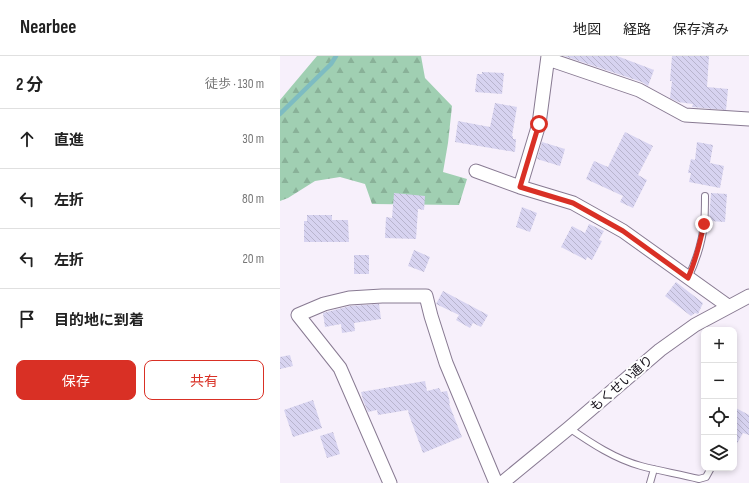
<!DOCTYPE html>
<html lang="ja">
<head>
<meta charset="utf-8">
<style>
  body { margin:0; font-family:"Sofia Sans Condensed","Noto Sans JP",sans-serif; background:#f2f2f2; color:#222 }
  .controls { position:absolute; right:12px; bottom:12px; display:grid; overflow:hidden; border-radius:8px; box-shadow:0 2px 6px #0003 }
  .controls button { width:36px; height:36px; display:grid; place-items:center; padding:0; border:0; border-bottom:1px solid #e0e0e0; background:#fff; color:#222; font:20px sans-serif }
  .stop { position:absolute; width:12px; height:12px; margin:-9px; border:3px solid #d93025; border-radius:50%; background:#fff }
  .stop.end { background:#d93025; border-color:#fff; box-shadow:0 1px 4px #0008 }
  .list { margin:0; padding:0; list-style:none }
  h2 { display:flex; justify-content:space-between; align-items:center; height:52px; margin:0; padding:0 16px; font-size:17px }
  h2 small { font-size:13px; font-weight:400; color:#767676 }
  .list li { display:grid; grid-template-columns:26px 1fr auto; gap:12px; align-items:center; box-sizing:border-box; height:60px; padding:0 16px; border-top:1px solid #e0e0e0 }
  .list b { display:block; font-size:15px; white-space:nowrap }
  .list em { font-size:13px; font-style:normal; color:#767676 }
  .actions { display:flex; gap:8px; padding:12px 16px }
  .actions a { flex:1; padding:9px 0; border:1px solid #d93025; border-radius:8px; text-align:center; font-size:14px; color:#d93025 }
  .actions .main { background:#d93025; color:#fff }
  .icon { flex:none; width:22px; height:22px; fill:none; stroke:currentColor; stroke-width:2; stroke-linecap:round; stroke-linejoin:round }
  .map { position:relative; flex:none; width:469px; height:427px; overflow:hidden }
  header { display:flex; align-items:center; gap:24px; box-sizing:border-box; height:56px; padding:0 20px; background:#fff; border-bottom:1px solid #e0e0e0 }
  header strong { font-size:19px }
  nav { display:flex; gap:22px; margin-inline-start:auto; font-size:14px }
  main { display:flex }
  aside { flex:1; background:#fff }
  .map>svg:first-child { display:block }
  .forest { fill:url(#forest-firs) }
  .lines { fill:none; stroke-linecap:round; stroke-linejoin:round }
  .stream { stroke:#7ebcc2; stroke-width:4.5 }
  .building { fill:url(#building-back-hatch) }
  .lane-casing { stroke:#887a92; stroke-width:8 }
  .street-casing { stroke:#887a92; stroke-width:15 }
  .lane { stroke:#fff; stroke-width:6 }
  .street { stroke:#fff; stroke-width:13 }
  .route { stroke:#d93025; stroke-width:5 }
  .labels { text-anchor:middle; stroke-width:4; stroke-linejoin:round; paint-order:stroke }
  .street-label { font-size:13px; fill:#16111a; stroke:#fff }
</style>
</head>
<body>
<header>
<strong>Nearbee</strong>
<nav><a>地図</a><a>経路</a><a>保存済み</a></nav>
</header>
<main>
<aside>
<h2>2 分<small>徒歩 · 130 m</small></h2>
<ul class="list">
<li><svg class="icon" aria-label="ahead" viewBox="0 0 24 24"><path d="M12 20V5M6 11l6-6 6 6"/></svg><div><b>直進</b></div><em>30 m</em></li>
<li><svg class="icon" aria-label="left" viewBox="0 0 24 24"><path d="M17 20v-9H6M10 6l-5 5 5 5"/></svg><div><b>左折</b></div><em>80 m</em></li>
<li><svg class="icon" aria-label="left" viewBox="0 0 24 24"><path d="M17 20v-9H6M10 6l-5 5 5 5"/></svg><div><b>左折</b></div><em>20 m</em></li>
<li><svg class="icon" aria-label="arrive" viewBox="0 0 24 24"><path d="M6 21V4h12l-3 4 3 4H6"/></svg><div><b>目的地に到着</b></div></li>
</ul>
<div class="actions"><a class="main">保存</a><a>共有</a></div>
</aside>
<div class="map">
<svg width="469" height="427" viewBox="0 0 469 427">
  <defs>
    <pattern id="forest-firs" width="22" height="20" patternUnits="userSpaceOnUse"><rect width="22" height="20" fill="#a0cfb2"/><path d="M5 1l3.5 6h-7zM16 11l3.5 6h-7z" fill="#89b198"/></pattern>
    <pattern id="building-back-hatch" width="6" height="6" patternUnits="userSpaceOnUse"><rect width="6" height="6" fill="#d7d3f0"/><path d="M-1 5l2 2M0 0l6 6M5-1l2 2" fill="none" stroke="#b8b4cd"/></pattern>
  </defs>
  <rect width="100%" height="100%" fill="#f7f0fb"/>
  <path class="forest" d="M 37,0 L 141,0 L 145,22 L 172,50 L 168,87 L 163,116 L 187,123 L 179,149 L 92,148 L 85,128 L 60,121 L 35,125 L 8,142 L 0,145 L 0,44 Z"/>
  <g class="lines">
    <path class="stream" d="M 0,58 L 51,8 L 56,0"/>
  </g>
  <path class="building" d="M 284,0 L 337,0 L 374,14 L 368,30 L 362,26 Z
    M 392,0 L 429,0 L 427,31 L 448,33 L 446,54 L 412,51 L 413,48 L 398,46 L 390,42 L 392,25 L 390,25 Z
    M 202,16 L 224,17 L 222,38 L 195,36 L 197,18 L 202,18 Z
    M 215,47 L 237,51 L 232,80 L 233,80 L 233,83 L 236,83 L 235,96 L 175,86 L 178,65 L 210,71 Z
    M 345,76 L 373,90 L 358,119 L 367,124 L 353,152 L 340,146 L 343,140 L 306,123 L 314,105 L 328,111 Z
    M 262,86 L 285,93 L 280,110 L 257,103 Z
    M 417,86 L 433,89 L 430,107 L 444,110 L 440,132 L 409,126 L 411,117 L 408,117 L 411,103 L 415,104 Z
    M 114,137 L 145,140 L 144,154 L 138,153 L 136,183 L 105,182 L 106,161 L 112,162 Z
    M 431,137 L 447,138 L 445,166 L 429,165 Z
    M 242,151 L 257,157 L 250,176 L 236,171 Z
    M 27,159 L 52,159 L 52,164 L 68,164 L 69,186 L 24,186 L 24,165 L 27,165 Z
    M 309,168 L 324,175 L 319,184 L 322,185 L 312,204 L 307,201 L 306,204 L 281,191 L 292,170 L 305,177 Z
    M 134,194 L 150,201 L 144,216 L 128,210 Z
    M 74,199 L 89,199 L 89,218 L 74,218 Z
    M 396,226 L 423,247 L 418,258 L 415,257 L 411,260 L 385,240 Z
    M 163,235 L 208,259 L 201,271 L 193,267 L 190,272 L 176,264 L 179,259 L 156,248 Z
    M 99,248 L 101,263 L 74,267 L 75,275 L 62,277 L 61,268 L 45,271 L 43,257 L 70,250 Z
    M 10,299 L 13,310 L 0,313 L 0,301 Z
    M 145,325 L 147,335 L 159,332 L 161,336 L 167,335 L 170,347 L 169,348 L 182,381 L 143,397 L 129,359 L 128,354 L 98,359 L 97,354 L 88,356 L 83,344 L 81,336 Z
    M 33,344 L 42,372 L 13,381 L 4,354 Z
    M 454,351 L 469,359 L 469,379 L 463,377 L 454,393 Z
    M 53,376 L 60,398 L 47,402 L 40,380 Z"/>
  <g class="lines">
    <g class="lane-casing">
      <path id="lane" d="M 408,222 C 416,205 422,187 424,168 C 425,159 425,149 425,140
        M 289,372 C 311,387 335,403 361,410 C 380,415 399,418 419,423 L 426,421 L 431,412
        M 370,427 L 374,413"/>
    </g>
    <g class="street-casing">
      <path id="street" d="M 268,3 L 359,34 L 405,59 L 469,63
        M 196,115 L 240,131 L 293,147 L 343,175 L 448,250
        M 240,131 L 259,68 L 268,0
        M 110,427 L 60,312 L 18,259 L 44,248 L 69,242 L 102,240 L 146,240 L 151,260 L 166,307 L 216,427
        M 222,427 L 289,372 L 380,294 L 415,269 L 469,240"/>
    </g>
    <use href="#lane" class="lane"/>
    <use href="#street" class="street"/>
  </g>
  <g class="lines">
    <path class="route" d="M 259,68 L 240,131 L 293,147 L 343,175 L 408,222 C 416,204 420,187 424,168"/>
  </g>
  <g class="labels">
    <g class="street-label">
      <text transform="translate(341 327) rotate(-41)" y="5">もくせい通り</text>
    </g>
  </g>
</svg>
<div class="controls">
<button>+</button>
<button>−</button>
<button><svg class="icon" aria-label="locate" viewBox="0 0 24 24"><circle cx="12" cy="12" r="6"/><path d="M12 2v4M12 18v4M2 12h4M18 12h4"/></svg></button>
<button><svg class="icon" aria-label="layers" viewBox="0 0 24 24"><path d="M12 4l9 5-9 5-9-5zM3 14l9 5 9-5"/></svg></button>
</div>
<div class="stop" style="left:259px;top:68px"></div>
<div class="stop end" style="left:424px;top:168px"></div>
</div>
</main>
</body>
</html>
